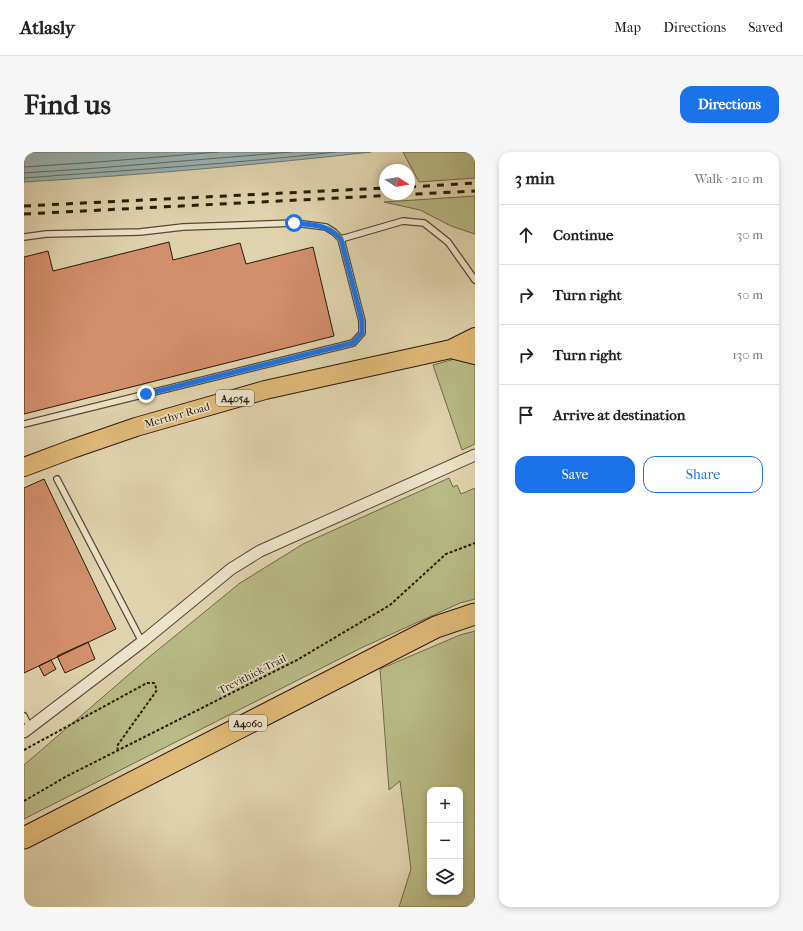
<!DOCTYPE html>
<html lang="en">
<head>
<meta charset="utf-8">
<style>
  body { margin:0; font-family:"IM FELL French Canon",serif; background:#f6f6f6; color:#222 }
  .controls { position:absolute; right:12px; bottom:12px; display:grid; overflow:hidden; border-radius:8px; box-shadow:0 2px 6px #0003 }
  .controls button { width:36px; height:36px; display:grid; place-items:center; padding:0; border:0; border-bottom:1px solid #e0e0e0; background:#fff; color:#222; font:20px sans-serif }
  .compass { position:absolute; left:355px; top:12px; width:36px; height:36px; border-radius:50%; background:#fff; box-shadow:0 2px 6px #0003; rotate:101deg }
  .stop { position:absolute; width:12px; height:12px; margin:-9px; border:3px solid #1a73e8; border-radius:50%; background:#fff }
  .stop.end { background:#1a73e8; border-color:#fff; box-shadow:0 1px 4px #0008 }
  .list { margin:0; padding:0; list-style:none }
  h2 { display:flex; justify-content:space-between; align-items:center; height:52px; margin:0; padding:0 16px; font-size:17px }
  h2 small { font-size:13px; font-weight:400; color:#767676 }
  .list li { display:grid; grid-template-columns:26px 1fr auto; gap:12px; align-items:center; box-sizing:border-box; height:60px; padding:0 16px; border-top:1px solid #e0e0e0 }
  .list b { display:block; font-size:15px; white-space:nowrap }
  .list em { font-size:13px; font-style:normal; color:#767676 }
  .actions { display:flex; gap:8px; padding:12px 16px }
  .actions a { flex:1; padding:9px 0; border:1px solid #1a73e8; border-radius:12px; text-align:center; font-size:14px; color:#1a73e8 }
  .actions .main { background:#1a73e8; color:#fff }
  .icon { flex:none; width:22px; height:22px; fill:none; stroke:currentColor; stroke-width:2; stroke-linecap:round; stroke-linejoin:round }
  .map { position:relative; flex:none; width:451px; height:755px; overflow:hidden; border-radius:12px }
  header { display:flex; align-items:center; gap:24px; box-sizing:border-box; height:56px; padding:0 20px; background:#fff; border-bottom:1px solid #e0e0e0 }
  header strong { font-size:19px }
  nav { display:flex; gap:22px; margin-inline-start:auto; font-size:14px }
  .intro { display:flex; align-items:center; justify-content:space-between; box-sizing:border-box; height:96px; padding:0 24px }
  h1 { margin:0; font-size:28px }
  .button { padding:10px 18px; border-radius:12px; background:#1a73e8; color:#fff; font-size:14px; font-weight:700 }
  main { display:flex; gap:24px; padding:0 24px }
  aside { flex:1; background:#fff; border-radius:12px; box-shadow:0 2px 6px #0003 }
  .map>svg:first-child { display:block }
  .green { fill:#b8bb86; stroke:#726a46; fill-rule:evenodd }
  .water { fill:#99b5b6; stroke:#6d7770 }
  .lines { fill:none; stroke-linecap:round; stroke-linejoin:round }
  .shore { stroke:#62675e; stroke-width:1 }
  .building { fill:#d28f6c; stroke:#2c1906 }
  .lane-casing { stroke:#594830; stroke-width:8 }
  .street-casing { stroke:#594830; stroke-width:13 }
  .primary-casing { stroke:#2c1906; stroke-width:20 }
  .highway-casing { stroke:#2c1906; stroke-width:23 }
  .path { stroke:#2c1906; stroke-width:2; stroke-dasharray:3 2; stroke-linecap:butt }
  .lane { stroke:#ebe3ca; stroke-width:5.5 }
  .street { stroke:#ebe3ca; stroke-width:11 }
  .primary { stroke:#e0ba77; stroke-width:18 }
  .highway { stroke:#e0ba77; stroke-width:21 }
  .rail { stroke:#2c1906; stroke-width:3; stroke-dasharray:7 7; stroke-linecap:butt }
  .route { stroke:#1a73e8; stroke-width:5 }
  .labels { text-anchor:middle; stroke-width:3; stroke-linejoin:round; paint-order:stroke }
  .shield { fill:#ebe3ca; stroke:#655641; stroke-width:1 }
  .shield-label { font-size:10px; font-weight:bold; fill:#2c1906 }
  .street-label { font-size:11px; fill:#2c1906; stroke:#ebe3ca }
</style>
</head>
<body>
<header>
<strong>Atlasly</strong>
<nav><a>Map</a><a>Directions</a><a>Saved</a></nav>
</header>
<div class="intro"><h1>Find us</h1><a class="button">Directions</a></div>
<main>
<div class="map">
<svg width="451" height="755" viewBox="0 0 451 755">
  <rect width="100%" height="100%" fill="#e0d4ae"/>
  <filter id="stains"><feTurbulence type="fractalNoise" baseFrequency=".005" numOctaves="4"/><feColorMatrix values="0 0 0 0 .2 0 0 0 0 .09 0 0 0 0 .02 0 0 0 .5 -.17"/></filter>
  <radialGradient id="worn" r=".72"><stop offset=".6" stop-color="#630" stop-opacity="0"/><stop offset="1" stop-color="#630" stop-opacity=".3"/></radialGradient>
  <path class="green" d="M 379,0 L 451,0 L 451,26 L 395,30 Z
    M 451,44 L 451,82 L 427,74 L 396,58 L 360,50 Z
    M 434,206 L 451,211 L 451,292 L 438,298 L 409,213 Z
    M 425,326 L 429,335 L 433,333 L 437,342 L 451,336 L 451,447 L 436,451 L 337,496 L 0,667 L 0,613 L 124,506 L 216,431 L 279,392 Z
    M 451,479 L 451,755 L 375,755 L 387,717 L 376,629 L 365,638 L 356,517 L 436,483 ZM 406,638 L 436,638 L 436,740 L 406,740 Z"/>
  <path class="water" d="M 0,0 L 347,0 C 232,13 116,23 0,30 Z"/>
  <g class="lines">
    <path class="shore" d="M 0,15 L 74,10 L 194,0
      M 0,21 L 74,16 L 268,0
      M 0,26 C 104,18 208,12 312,0"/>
  </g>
  <path class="building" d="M 145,90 L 149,108 L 216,91 L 222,112 L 289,95 L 310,184 L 0,262 L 0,105 L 24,99 L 29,119 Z
    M 20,327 L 92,477 L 0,521 L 0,336 Z
    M 64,490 L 71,507 L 41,521 L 33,504 Z
    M 27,508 L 32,517 L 20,524 L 15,514 Z"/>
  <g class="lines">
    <g class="lane-casing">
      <path id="lane" d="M 0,85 L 22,82 L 116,80 L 159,75 L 271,71 L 302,75 L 310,80 L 317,87 L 338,169 L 338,181 L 329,191 L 0,272
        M 317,87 L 379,69 L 400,71 L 424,90 L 451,128
        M 33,327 L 118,490
        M 0,564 L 6,576"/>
    </g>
    <g class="street-casing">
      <path id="street" d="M 0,580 L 118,490 L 207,417 L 236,399 L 451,303"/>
    </g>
    <g class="primary-casing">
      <path id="primary" d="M 427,197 L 451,203
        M 0,315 L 48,297 L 112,275 L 241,238 L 427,197 L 451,185"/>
    </g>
    <g class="highway-casing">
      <path id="highway" d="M 0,686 L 412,475 L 451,462"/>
    </g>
    <path class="path" d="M 0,598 L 123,531 L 130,531 L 133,538 L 93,594 L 94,599
      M 0,649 L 45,623 L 273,508 L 366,453 L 422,402 L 451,391"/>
    <use href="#lane" class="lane"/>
    <use href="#street" class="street"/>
    <use href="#primary" class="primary"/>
    <use href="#highway" class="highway"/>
    <path class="rail" d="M 385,35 L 451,31
      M 0,54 L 361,36
      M 0,62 L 451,39"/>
  </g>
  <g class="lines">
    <path class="route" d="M 122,242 L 329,191 L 338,181 L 338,169 L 317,87 C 304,72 289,73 270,71"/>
  </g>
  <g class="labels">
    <g class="shield">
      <rect x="192" y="238" width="38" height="16" rx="3"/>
      <rect x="205" y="563" width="38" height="16" rx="3"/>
    </g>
    <g class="shield-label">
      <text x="211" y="250">A4054</text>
      <text x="224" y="575">A4060</text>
    </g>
    <g class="street-label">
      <text transform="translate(153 263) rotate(-16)" y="4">Merthyr Road</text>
      <text transform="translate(228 522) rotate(-27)" y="4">Trevithick Trail</text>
    </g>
  </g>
  <rect width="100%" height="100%" filter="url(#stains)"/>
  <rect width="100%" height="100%" fill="url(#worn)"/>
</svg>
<div class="controls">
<button>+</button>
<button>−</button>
<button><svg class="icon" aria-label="layers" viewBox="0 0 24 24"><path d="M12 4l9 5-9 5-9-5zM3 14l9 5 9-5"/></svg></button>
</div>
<svg class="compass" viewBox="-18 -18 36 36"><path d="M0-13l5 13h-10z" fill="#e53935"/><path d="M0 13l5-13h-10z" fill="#767676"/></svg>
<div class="stop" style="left:270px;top:71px"></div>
<div class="stop end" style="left:122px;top:242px"></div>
</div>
<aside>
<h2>3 min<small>Walk · 210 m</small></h2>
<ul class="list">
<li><svg class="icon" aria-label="ahead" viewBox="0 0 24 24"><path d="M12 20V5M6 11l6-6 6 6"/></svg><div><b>Continue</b></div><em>30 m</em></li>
<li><svg class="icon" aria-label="right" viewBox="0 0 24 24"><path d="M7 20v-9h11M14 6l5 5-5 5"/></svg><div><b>Turn right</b></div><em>50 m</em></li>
<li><svg class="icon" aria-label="right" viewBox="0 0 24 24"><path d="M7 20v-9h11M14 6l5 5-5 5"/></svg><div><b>Turn right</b></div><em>130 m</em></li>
<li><svg class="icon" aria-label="arrive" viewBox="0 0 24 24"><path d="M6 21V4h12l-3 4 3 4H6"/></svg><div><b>Arrive at destination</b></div></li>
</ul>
<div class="actions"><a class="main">Save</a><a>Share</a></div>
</aside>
</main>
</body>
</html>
